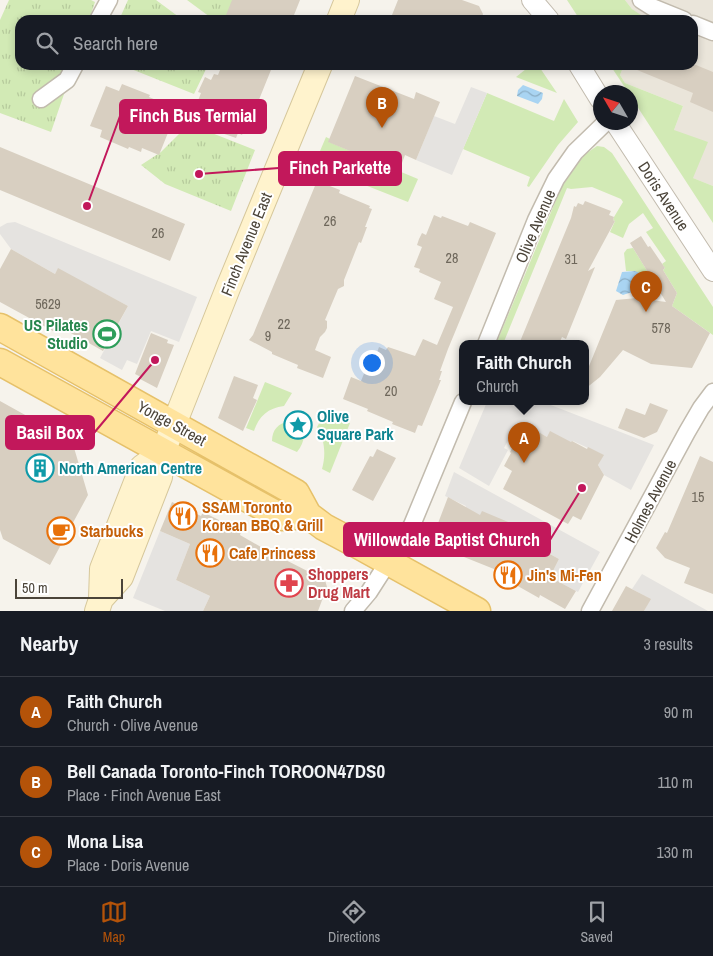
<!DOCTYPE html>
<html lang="en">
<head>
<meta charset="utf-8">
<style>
  body { margin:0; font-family:"Archivo Narrow",sans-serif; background:#242831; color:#f1f3f6 }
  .compass { position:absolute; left:593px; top:85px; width:45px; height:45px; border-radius:50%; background:#171b24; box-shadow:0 2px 8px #0003; rotate:309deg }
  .scale { position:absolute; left:15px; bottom:12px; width:108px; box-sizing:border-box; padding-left:5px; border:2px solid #4b4439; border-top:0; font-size:14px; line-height:18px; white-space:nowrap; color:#4b4439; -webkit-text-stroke:4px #fff; paint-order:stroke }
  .you { position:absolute; left:371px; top:362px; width:18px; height:18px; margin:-12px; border:4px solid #fff; border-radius:50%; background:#1a73e8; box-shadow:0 0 0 8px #1a73e833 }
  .badge { display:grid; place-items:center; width:32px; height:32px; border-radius:50%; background:#b45309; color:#fff; font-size:16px; font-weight:700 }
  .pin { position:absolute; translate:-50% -41px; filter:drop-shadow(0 1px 2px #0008) }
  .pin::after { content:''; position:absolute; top:26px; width:18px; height:15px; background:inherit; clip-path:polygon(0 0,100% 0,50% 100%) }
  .popup { position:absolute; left:459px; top:340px; width:130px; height:65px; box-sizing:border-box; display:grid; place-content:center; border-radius:10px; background:#171b24; filter:drop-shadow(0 1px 4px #0005); font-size:16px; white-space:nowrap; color:#9ea1a6 }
  .popup b { font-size:19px; color:#f1f3f6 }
  .popup::after { content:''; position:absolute; left:50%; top:100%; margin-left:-10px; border:10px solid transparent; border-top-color:#171b24 }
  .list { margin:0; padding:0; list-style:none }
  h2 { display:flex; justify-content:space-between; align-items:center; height:65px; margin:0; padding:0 20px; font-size:21px }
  h2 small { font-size:16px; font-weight:400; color:#9ea1a6 }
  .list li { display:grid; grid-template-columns:32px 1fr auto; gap:15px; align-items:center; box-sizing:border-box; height:70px; padding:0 20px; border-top:1px solid #363941 }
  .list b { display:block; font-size:19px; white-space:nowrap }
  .list p { margin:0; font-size:16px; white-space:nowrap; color:#9ea1a6 }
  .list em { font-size:16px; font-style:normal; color:#9ea1a6 }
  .icon { flex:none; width:28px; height:28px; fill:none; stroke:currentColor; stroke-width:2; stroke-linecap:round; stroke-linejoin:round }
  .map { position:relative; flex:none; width:713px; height:611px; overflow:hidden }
  .search { position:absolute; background:#171b24; box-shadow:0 2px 8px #0003; left:15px; right:15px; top:15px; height:55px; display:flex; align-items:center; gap:12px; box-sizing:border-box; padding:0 18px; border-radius:15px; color:#9ea1a6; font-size:19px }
  .sheet { height:275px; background:#171b24 }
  nav { display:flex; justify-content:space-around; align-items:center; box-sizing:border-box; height:70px; border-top:1px solid #363941; background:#171b24; font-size:14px; color:#9ea1a6 }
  nav a { display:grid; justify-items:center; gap:2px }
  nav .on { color:#b45309 }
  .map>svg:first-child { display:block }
  .residential { fill:#eae5da }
  .green { fill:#d2eab5 }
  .park { fill:url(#park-tufts) }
  .parking { fill:#e5e3e0 }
  .water { fill:url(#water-waves) }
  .building { fill:#d8cfc1 }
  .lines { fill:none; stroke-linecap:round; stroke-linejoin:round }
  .minor-casing { stroke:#c2bbae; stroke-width:19 }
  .tertiary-casing { stroke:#c2bbae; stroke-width:22 }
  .secondary-casing { stroke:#d6c79b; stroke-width:26 }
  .primary-casing { stroke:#e6c16a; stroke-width:29 }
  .minor { stroke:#fff; stroke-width:16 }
  .tertiary { stroke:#fff; stroke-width:20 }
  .secondary { stroke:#fff3cd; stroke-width:24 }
  .primary { stroke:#ffe39c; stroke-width:26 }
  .labels { text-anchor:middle; stroke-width:4; stroke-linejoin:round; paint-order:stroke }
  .number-label { font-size:14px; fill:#6e675b }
  .street-label { font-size:16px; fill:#4b4439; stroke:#fff }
  .leisure-label { font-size:16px; font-weight:bold; fill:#27864d; stroke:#fff; text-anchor:end }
  .culture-label { font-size:16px; font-weight:bold; fill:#0d838f; stroke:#fff; text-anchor:start }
  .food-label { font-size:16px; font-weight:bold; fill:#c56008; stroke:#fff; text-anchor:start }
  .health-label { font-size:16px; font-weight:bold; fill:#be3a42; stroke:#fff; text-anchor:start }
  .leader { fill:none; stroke:#c2185b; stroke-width:2 }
  .callout-dot { fill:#c2185b; stroke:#fff; stroke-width:2 }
  .callout { fill:#c2185b; stroke:#c2185b; stroke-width:2 }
  .callout-label { font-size:18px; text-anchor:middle; font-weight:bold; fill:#fff }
</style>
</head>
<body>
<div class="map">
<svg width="713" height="611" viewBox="0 0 713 611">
  <defs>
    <pattern id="park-tufts" width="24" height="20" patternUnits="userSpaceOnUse" patternTransform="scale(1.25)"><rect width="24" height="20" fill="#d2eab5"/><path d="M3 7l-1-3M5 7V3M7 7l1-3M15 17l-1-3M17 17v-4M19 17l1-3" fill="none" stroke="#b6ca9c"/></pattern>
    <pattern id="water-waves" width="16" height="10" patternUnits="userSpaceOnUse" patternTransform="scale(1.25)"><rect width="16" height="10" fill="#a9d4f2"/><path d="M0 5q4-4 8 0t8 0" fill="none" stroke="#8caec5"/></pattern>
  </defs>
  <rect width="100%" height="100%" fill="#f6f3ec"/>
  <path class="residential" d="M 625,0 L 713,0 L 713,186 L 693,178 L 674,130 L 683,106 L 625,83 L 620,75 L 624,65 L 693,65 L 693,20 L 642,20 L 643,17 L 632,9 Z"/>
  <path class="green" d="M 567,0 L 625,0 L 632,9 L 644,17 L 642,20 L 580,20 Z
    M 531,65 L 538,65 L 557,93 L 516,77 Z
    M 610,65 L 624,65 L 620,75 L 625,83 L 683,106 L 674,130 L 708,142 L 693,178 L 713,186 L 713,223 L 631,97 L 630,92 L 628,92 Z
    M 487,93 L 554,121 L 564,99 L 578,122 L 558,145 L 529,187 L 527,186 L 530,177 L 463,149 Z
    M 326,137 L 330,139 L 329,142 L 418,179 L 408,202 L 314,165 Z
    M 597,146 L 604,147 L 612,153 L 713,307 L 713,335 L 672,306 L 677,293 L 663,270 L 665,268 L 662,264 L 666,261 L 646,232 L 653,228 L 643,213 L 629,224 L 623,238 L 610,232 L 615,221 L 613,220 L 614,217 L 623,202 L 621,199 L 592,187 L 571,189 L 567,188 L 503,344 L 496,344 L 561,188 L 584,155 Z
    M 633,248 L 659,290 L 650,289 L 642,291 L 639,288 L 636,271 L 626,271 L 624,253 L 627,249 Z
    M 265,382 L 292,393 L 284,406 C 268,408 259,416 254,431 L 246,428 Z
    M 325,413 L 350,423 L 330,473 L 322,469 C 326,455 325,440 317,427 Z
    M 290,421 C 307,425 307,440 297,452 L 272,441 C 272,430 278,423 290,421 Z"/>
  <path class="park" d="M 9,0 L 91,0 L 95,2 L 89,20 L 20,20 L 20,65 L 74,65 L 51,132 L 0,113 L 0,20 Z
    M 128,0 L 156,0 L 183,20 L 119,20 Z
    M 187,0 L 234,0 L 225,20 L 214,20 Z
    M 121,65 L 208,65 L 194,94 Z
    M 189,124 L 255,150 L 231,211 L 165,184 L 141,165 L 161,152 Z"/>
  <path class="parking" d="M 471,87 L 487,93 L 452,175 L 416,160 L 434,116 L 455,124 Z
    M 15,222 L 197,297 L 179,342 L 151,331 L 137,364 L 127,360 L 122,370 L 100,358 L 128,306 L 58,269 L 55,274 L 11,249 L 0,234 L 0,227 L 7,223 Z
    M 487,402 L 543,402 L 654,445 L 631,490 L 604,475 L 598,465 L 603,455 L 573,441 L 571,442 L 547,437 L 537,431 L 534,437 L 515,428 L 504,448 L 508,450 L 489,486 L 459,468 Z
    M 454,472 L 600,552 L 578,592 L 550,577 L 559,559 L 510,532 L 513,524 L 479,518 L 463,512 L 466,506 L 445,496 Z
    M 160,531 L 190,544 L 176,580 L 210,596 L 203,611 L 165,611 L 133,598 Z
    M 642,574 L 708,611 L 644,611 L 650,599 L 632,589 Z"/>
  <path class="water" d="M 523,85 L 543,93 L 542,99 L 538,104 L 517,96 L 518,90 Z
    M 635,271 C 640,273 643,275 643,280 C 644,291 631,292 623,295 L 616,291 L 622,272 Z"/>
  <path class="building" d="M 232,0 L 300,0 L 292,20 L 224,20 Z
    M 398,0 L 462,0 L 479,6 L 483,14 L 481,20 L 390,20 Z
    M 222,65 L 273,65 L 250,122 L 248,121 L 242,135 L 238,133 L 236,138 L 207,128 L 209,123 L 192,116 L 201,93 L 198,92 L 205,77 L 211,80 L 214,74 L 218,75 Z
    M 625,65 L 696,65 L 713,72 L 713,112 L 690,102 L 693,93 Z
    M 355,76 L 414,99 L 416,92 L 440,102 L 416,160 L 405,155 L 399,171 L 328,142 Z
    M 122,84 L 150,95 L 149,97 L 163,103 L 161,107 L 176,113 L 159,155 L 142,148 L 141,152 L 129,147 L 128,149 L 100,137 L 102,130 L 90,126 L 106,86 L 119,91 Z
    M 0,147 L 185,224 L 170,261 L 0,190 Z
    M 317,181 L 340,190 L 339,193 L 370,206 L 369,208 L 372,209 L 365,227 L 367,227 L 361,243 L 359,242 L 344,280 L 344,286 L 338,289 L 325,320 L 327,321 L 327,328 L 325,332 L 320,337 L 315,350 L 331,357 L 323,378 L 297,368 L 298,365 L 272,354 L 272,352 L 249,340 L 253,335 Z
    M 585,201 L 611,211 L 609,215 L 614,217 L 613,220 L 615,221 L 588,271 L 595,267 L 566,339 L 562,337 L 559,344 L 519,344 L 571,218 L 574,206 L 576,207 L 578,203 L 583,205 Z
    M 434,215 L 441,218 L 442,216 L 468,226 L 470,222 L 496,233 L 448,349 L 440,371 L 442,371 L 439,380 L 441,380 L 422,426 L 418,425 L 415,433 L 392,424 L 393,422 L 367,411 L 368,409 L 343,399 L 351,377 L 361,381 L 368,364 L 372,366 L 379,347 L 386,350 L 388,347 L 415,356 L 423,339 L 437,345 L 453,307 L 434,299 L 441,282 L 419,272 L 420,269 L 414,267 L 422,247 L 417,245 L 419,239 L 422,233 L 426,235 Z
    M 641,236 L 648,247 L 650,246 L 665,268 L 663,270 L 677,293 L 672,306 L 710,333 L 692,368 L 651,364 L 623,350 L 600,377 L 585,389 L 585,376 L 616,300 L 637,298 L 666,302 L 630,243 Z
    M 11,249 L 55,274 L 58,268 L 128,306 L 103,351 L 62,328 L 53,331 L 0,302 L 0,269 Z
    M 151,333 L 168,340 L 167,343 L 174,345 L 157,388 L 140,379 L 141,377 L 135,374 Z
    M 234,376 L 258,385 L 253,398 L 257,400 L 243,431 L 218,418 Z
    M 0,401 L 72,441 L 88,495 L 50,565 L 3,539 L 0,530 Z
    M 650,403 L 668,410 L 657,432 L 644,438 L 618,428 L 626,408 L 645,415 Z
    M 521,430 L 534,437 L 537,431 L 547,437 L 550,431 L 571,442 L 572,441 L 587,449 L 588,447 L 604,455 L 598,465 L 604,475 L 581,520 L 573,516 L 568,524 L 503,489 L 512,471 L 504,466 L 511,453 L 510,452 Z
    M 377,449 L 396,458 L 373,501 L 352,490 L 370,456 L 373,457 Z
    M 700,456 L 713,462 L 713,594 L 684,583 L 690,568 L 665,558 L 656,548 L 665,532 L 667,533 Z
    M 448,497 L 480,515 L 482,511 L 513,524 L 510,532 L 559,559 L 550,577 L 576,591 L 565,609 L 540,595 L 539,598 L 502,577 L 504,573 L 464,557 L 465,553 L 432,539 Z
    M 172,502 L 201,516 L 203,512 L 217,519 L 241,532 L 240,535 L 268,551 L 325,580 L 327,587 L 318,611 L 203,611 L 210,596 L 176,580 L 190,544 L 160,531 Z
    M 626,586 L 651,599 L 644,611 L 612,611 Z"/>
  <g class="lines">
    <g class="minor-casing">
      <path id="minor" d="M 641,0 L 652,7 L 684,20
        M 98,20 L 109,0
        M 693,24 L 713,32
        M 41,99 L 67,80 L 75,65
        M 486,344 L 536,220 L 556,179 L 575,152 L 606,122
        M 353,611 L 369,592 L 412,525 L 463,402
        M 590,611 L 687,432 L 701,408 L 713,392"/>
    </g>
    <g class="tertiary-casing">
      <path id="tertiary" d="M 532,0 L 549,20
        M 579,65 L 600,99
        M 615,122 L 713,271"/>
    </g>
    <g class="secondary-casing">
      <path id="secondary" d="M 339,20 L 347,0
        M 101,599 L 102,569 L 142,467 L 163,452
        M 97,611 L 101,599 L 121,577 L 160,477 L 163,452 L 228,288 L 320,65"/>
    </g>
    <g class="primary-casing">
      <path id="primary" d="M 0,327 L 296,493 L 308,515 L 324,527 L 358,545 L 477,611
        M 0,362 L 281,517 L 308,515"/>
    </g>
    <use href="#minor" class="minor"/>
    <use href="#tertiary" class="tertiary"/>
    <use href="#secondary" class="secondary"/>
    <use href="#primary" class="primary"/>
  </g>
  <defs>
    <g id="stadium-ring" transform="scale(1.4375)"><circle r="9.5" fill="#fff" stroke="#2e9e5b" stroke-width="1.5"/><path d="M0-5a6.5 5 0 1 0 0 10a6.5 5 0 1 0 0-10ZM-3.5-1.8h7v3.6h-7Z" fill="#2e9e5b"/></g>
    <g id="sight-ring" transform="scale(1.4375)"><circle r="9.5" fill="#fff" stroke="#0f9aa8" stroke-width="1.5"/><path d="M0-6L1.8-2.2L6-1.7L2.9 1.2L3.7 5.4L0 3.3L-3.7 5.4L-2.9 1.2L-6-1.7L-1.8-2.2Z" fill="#0f9aa8"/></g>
    <g id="building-ring" transform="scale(1.4375)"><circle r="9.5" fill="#fff" stroke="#0f9aa8" stroke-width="1.5"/><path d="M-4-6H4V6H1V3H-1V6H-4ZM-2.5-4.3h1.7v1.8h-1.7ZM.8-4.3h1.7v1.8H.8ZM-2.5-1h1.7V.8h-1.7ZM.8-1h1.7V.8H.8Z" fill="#0f9aa8"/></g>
    <g id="restaurant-ring" transform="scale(1.4375)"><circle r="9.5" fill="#fff" stroke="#e8710a" stroke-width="1.5"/><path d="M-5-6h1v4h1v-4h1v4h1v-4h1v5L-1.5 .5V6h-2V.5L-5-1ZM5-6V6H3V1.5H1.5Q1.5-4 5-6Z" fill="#e8710a"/></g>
    <g id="cafe-ring" transform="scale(1.4375)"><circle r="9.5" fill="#fff" stroke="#e8710a" stroke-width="1.5"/><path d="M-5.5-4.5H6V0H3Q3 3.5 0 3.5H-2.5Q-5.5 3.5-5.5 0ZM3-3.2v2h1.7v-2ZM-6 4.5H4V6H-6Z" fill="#e8710a"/></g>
    <g id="pharmacy-ring" transform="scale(1.4375)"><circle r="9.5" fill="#fff" stroke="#e0444e" stroke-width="1.5"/><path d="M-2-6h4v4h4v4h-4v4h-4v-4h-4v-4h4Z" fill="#e0444e"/></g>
  </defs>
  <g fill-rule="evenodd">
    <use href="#stadium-ring" x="107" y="334"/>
    <use href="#sight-ring" x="298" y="425"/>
    <use href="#building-ring" x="40" y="468"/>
    <use href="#restaurant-ring" x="183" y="516"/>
    <use href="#cafe-ring" x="61" y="531"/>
    <use href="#restaurant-ring" x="210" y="553"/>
    <use href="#restaurant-ring" x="508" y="575"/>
    <use href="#pharmacy-ring" x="289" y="583"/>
  </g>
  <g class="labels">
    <g class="number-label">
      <text x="330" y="226">26</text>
      <text x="158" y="238">26</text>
      <text x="452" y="263">28</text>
      <text x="571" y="264">31</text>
      <text x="48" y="309">5629</text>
      <text x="284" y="329">22</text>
      <text x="661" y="333">578</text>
      <text x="268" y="341">9</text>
      <text x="391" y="396">20</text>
      <text x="698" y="502">15</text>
    </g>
    <g class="street-label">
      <text transform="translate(664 196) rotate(57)" y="6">Doris Avenue</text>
      <text transform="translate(535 226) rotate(-67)" y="6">Olive Avenue</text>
      <text transform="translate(246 244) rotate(-68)" y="6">Finch Avenue East</text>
      <text transform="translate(172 423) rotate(29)" y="6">Yonge Street</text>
      <text transform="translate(650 501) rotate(-62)" y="6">Holmes Avenue</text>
    </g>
    <g class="leisure-label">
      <text x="88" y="331">US Pilates<tspan x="88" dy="18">Studio</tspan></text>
    </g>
    <g class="culture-label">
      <text x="317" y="422">Olive<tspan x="317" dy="18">Square Park</tspan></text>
      <text x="59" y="474">North American Centre</text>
    </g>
    <g class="food-label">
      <text x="202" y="513">SSAM Toronto<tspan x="202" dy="18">Korean BBQ &amp; Grill</tspan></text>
      <text x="80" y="537">Starbucks</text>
      <text x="229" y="559">Cafe Princess</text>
      <text x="527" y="581">Jin's Mi-Fen</text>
    </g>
    <g class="health-label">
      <text x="308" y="580">Shoppers<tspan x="308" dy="18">Drug Mart</tspan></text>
    </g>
  </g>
  <path class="leader" d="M87 206L120 116M199 174L279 168M155 360L94 433M582 488L550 540"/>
  <g class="callout-dot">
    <circle cx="87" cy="206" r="5"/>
    <circle cx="199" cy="174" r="5"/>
    <circle cx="155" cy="360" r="5"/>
    <circle cx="582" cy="488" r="5"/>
  </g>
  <g class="callout">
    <rect x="120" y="100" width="146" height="33" rx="5"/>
    <rect x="279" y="152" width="122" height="33" rx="5"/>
    <rect x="6" y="416" width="88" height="33" rx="5"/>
    <rect x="344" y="523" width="206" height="33" rx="5"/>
  </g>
  <g class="callout-label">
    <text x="193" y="122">Finch Bus Termial</text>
    <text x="340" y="174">Finch Parkette</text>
    <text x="50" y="439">Basil Box</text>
    <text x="447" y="546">Willowdale Baptist Church</text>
  </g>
</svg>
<svg class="compass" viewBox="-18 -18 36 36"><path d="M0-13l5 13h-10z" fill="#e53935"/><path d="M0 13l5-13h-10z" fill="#9ea1a6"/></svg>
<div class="scale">50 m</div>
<div class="you"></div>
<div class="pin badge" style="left:524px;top:463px">A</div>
<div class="popup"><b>Faith Church</b>Church</div>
<div class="pin badge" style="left:382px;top:128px">B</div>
<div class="pin badge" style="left:646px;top:312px">C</div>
<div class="search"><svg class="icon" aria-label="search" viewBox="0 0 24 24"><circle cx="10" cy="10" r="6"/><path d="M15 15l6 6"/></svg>Search here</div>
</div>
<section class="sheet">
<h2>Nearby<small>3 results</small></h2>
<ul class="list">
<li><span class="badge">A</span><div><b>Faith Church</b><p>Church · Olive Avenue</p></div><em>90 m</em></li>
<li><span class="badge">B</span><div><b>Bell Canada Toronto-Finch TOROON47DS0</b><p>Place · Finch Avenue East</p></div><em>110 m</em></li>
<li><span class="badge">C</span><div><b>Mona Lisa</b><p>Place · Doris Avenue</p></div><em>130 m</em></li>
</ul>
</section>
<nav>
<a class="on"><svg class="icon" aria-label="map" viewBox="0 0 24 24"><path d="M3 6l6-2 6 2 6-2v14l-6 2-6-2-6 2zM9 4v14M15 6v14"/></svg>Map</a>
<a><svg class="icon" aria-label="directions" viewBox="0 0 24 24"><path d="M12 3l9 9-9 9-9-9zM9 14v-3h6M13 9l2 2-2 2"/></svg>Directions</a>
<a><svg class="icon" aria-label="saved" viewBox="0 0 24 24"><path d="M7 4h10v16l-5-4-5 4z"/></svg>Saved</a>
</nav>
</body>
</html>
